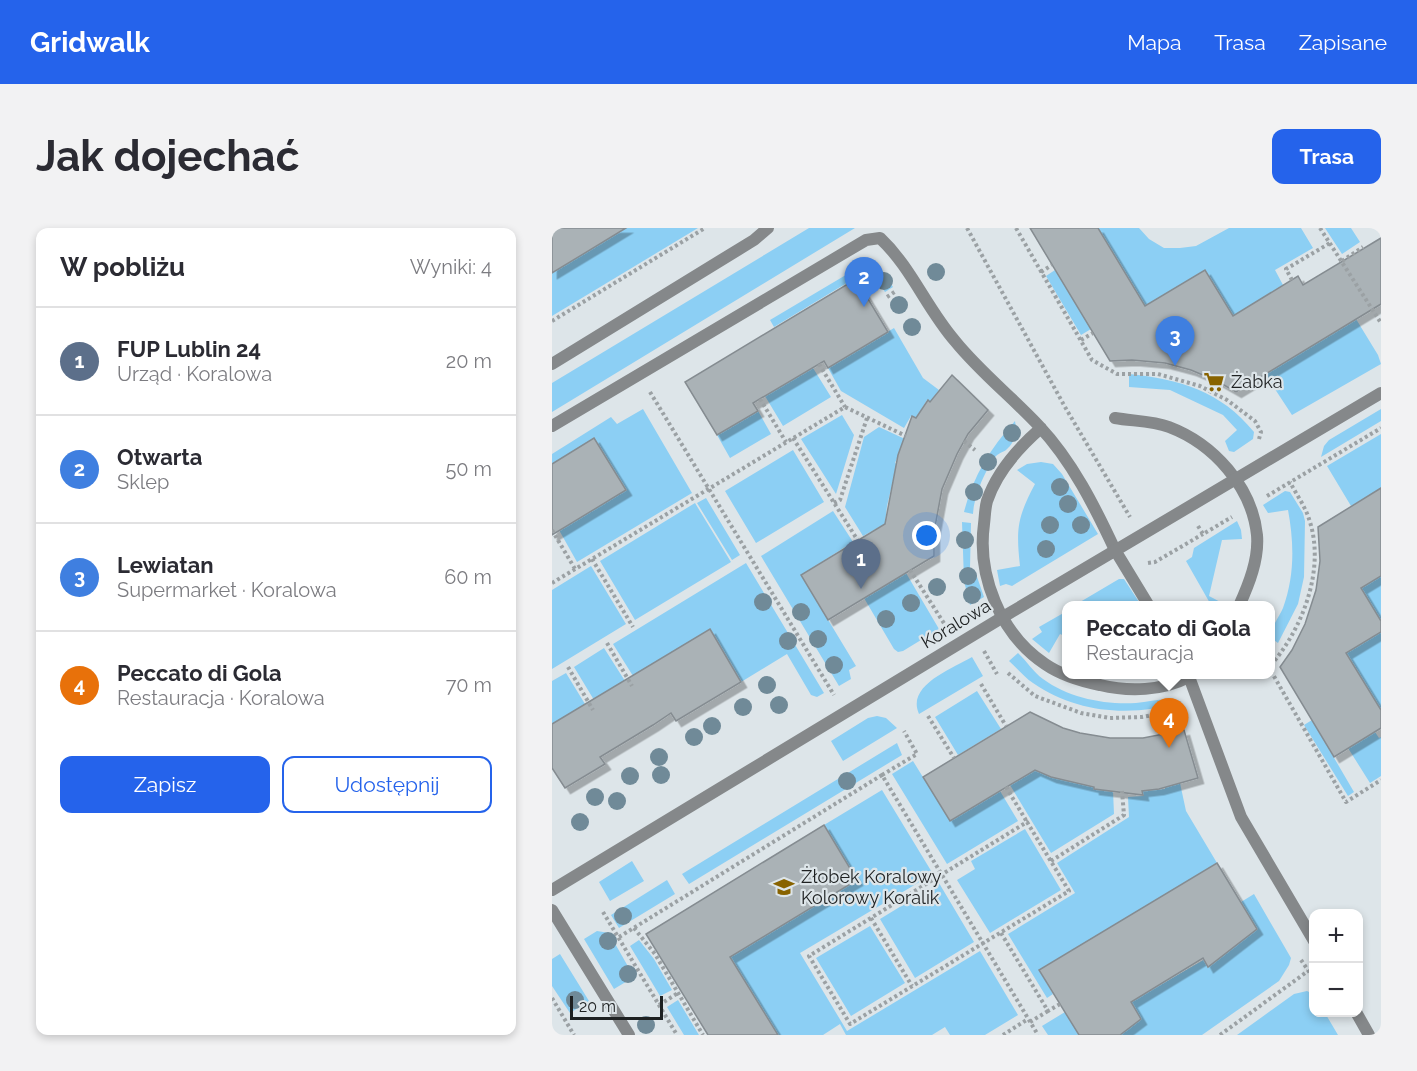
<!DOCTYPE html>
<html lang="pl">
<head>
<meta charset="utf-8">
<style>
  body { margin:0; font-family:Raleway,sans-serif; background:#f2f2f3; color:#2b2b33 }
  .controls { position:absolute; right:18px; bottom:18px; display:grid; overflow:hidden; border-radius:12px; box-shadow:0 3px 9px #0003 }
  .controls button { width:54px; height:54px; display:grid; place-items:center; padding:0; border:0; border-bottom:2px solid #e1e1e2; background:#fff; color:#2b2b33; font:30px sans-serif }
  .scale { position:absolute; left:18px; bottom:15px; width:93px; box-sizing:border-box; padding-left:6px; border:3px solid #1e2122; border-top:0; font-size:16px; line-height:21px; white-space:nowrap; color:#1e2122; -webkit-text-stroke:4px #dde5e9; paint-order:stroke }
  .you { position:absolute; left:375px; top:308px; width:21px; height:21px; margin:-15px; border:4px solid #fff; border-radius:50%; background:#1a73e8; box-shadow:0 0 0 9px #1a73e833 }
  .badge { display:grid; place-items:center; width:39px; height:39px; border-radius:50%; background:#2563eb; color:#fff; font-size:20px; font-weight:700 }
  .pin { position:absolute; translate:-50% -50px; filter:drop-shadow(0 2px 3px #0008) }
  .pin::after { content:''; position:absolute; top:32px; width:21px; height:18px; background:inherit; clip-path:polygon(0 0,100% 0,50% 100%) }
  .popup { position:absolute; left:510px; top:373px; width:213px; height:78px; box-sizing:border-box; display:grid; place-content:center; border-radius:12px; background:#fff; filter:drop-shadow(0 2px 4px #0005); font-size:20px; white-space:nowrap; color:#7c7c81 }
  .popup b { font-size:22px; color:#2b2b33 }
  .popup::after { content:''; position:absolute; left:50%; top:100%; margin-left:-12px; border:12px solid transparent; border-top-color:#fff }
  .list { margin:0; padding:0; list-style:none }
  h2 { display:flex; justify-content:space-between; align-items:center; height:78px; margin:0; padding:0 24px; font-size:26px }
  h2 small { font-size:20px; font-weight:400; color:#7c7c81 }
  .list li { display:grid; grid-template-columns:39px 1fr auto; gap:18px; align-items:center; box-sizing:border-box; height:108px; padding:0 24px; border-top:2px solid #e1e1e2 }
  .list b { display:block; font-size:22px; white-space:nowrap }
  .list p { margin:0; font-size:20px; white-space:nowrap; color:#7c7c81 }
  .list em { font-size:20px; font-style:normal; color:#7c7c81 }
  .actions { display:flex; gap:12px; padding:18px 24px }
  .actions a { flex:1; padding:14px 0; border:2px solid #2563eb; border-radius:12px; text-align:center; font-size:21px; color:#2563eb }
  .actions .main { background:#2563eb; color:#fff }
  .map { position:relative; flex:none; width:829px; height:807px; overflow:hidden; border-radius:12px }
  header { display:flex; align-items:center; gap:36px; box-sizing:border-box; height:84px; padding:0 30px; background:#2563eb; color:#fff }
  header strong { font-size:28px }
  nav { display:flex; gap:33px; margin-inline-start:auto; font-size:21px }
  .intro { display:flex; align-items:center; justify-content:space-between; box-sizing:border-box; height:144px; padding:0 36px }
  h1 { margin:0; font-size:42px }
  .button { padding:15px 27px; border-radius:12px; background:#2563eb; color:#fff; font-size:21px; font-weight:700 }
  main { display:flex; gap:36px; padding:0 36px }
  aside { flex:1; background:#fff; border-radius:12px; box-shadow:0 3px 9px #0003 }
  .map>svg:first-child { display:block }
  .green { fill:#8ccff4 }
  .building { fill:#aab2b6; stroke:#858c91; stroke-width:1.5; filter:url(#shadow) }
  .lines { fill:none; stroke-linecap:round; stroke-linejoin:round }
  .path { stroke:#9ba1a4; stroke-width:4; stroke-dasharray:3 3; stroke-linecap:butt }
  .service { stroke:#85888a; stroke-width:12 }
  .minor { stroke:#85888a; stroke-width:12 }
  .tree { fill:#708a98 }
  .labels { text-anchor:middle; stroke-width:4.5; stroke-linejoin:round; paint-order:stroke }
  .poi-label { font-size:18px; fill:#1e2122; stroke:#dde5e9; text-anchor:start }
  .street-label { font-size:18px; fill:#1e2122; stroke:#dde5e9 }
</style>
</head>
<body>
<header>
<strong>Gridwalk</strong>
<nav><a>Mapa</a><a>Trasa</a><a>Zapisane</a></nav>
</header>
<div class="intro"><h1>Jak dojechać</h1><a class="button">Trasa</a></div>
<main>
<aside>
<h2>W pobliżu<small>Wyniki: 4</small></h2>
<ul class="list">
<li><span class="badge" style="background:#5c6f8a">1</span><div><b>FUP Lublin 24</b><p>Urząd · Koralowa</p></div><em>20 m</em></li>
<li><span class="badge" style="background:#3f7fe0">2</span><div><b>Otwarta</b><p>Sklep</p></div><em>50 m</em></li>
<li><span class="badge" style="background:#3f7fe0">3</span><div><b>Lewiatan</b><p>Supermarket · Koralowa</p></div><em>60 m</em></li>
<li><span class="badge" style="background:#e8710a">4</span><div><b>Peccato di Gola</b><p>Restauracja · Koralowa</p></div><em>70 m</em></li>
</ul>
<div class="actions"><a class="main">Zapisz</a><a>Udostępnij</a></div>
</aside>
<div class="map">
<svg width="829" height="807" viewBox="0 0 829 807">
  <defs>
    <filter id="shadow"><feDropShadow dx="5.5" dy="5.5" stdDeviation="0" flood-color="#0004"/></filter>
  </defs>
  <rect width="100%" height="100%" fill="#dde5e9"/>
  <path class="green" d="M 74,0 L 146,0 L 0,88 L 0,45 Z
    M 257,0 L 303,0 L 0,184 L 0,155 Z
    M 546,0 L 587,0 L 597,11 L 612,20 L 628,20 L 644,18 L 677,0 L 749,0 L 761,20 L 723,42 L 731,57 L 681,88 L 593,78 Z
    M 773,0 L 799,0 L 808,14 L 790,26 Z
    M 314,35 L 327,38 L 341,59 L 333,64 L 318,41 L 222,99 L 218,92 Z
    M 503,42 L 539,101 L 529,107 L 494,48 Z
    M 804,91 L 826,127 L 829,136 L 740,187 L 713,146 Z
    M 342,100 L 371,150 L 387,162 L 378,174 L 375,172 L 364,190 L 359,188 L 352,200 L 289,163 L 276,140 Z
    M 261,140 L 279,169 L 231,198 L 213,168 Z
    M 577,146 C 627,151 669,163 702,204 L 701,211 L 682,224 L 677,223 L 673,213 L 685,202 L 671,187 L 618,162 L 577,159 Z
    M 91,181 L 140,265 L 25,334 L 7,302 L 74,261 L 62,242 L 48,234 L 54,229 L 42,210 L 0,236 L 0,226 L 59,189 L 65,196 Z
    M 829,181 L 829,193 L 769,229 L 772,218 L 777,212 Z
    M 206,183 L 219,206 L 178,230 L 165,207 Z
    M 290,187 L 302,207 L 284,266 L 249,211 Z
    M 463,193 C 465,202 463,214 456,220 C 453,224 448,224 444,228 C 433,242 422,268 421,286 L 412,284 C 421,248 438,221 463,193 Z
    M 327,199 L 353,211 L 343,235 L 345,236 L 335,278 L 333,296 L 311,308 L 293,279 L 312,209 Z
    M 829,206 L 829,260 L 799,278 L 775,238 Z
    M 241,222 L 272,274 L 204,315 L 173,263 Z
    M 489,234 L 501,236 L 510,246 L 546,306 L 460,358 L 454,356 L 448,358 L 445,342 L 468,338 C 464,301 465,290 483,256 L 465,242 L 475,236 Z
    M 733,263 L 738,264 L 751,285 L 753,293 L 752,349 L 746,376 L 726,415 L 719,410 C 719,398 726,391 731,380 C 743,348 742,314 736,282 L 716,285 L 711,277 Z
    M 154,270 L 188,327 L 180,332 L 145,275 Z
    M 143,275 L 179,334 L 83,392 L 48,333 Z
    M 281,283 L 301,314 L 249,347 L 304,438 L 297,442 L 299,451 L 287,458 L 209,328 Z
    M 685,293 L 689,302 L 690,311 L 670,312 L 657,368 L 674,377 L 659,377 L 634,333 L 640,329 L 642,320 Z
    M 410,294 L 419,295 L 418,340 L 424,346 L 432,369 L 418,377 L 412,353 Z
    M 194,335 L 272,465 L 265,469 L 259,467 L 235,426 L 189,454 L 178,434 L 171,437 L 164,425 L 170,421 L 158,401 L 81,448 L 61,416 Z
    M 39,338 L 74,396 L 0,441 L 0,362 Z
    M 354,345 L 387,401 L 351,423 L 346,424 L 342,421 L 312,370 Z
    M 829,348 L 829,393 L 809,360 Z
    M 567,351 L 572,351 L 589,377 L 523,377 Z
    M 515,383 L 515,409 L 508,406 L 497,425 L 480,411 L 490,404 L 487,399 Z
    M 829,404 L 829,482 L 794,425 Z
    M 52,420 L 73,453 L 42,472 L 22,439 Z
    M 466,425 C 475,433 481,444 491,451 C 517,470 553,477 584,475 C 600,474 615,468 630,474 C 580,489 526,486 481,455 C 472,449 465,440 457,433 Z
    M 420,429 L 431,448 L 367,486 C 354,457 400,441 420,429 Z
    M 14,445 L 33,476 L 0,506 L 0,453 Z
    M 425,463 L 449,501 L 406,527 L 383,489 Z
    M 325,488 L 334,490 L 345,500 L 291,533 L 279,513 L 316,490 Z
    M 760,492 L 802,564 L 796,568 L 752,497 Z
    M 823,504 L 827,510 L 829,509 L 829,548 L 818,555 L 796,520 Z
    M 345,515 L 350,527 L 137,656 L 130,646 Z
    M 361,533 L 398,593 L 448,563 L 466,593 L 395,636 L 340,546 Z
    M 483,542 L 499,549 L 542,559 L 542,561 L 561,563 L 562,586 L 499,625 L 458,557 Z
    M 628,555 L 634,583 L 665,635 L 487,742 L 501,766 L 495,770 L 456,706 L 523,665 L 505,635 L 577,589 L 576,569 L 591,568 L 590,563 L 613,561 L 613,558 Z
    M 330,562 L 381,646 L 248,725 L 295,803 L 428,723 L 466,787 L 433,807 L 398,807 L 393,799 L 380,807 L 294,807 L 288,796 L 271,807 L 226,807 L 178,729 L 305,652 L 272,597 Z
    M 473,601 L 509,662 L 438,705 L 405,652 L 423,641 L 419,633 Z
    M 80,633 L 92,653 L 58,673 L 47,654 Z
    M 115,652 L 123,666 L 67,700 L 59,687 Z
    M 387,655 L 422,714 L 363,750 L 328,691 Z
    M 702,666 L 739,730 L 737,737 L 727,753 L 650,807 L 568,807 L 588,791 L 579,774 L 705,701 L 689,674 Z
    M 318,698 L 353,755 L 299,788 L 264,730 Z
    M 45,703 L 57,705 L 82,749 L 62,761 L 32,711 Z
    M 87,712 L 102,731 L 120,762 L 108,768 L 78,718 Z
    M 8,726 L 37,773 L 18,785 L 0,758 L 0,731 Z
    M 755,763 L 761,766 L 762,784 L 773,785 L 786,807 L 685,807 L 742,766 Z
    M 126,772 L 147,807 L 132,807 L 115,779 Z
    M 513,784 L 527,807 L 496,807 L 490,798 Z"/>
  <path class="building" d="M 0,0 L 74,0 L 0,45 Z
    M 478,0 L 546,0 L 593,78 L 653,42 L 681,88 L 746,48 L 751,57 L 829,10 L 829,76 L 684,164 L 665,153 L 639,142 L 613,135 L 580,132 L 558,133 Z
    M 304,51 L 336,104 L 276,140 L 272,133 L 201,175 L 206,183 L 165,207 L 133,154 Z
    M 400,147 L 436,182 L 416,206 L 405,226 L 390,261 L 382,304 L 382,328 L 276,392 L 249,347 L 333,296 L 346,227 L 360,188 L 364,190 L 376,172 L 378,174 Z
    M 42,210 L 74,262 L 0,307 L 0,236 Z
    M 829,260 L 829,348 L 809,360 L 829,393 L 829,404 L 794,425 L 829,482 L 829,500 L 782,529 L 728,439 L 740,422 L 753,396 L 764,362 L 768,333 L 766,299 Z
    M 158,401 L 189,454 L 124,493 L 119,485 L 101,497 L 48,529 L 53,536 L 13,560 L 0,540 L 0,496 Z
    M 478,484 L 511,500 L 528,505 L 558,510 L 591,510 L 632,502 L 646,550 L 607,561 L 590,563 L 591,567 L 542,561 L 542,559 L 499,549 L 483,542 L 398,593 L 371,549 Z
    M 272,597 L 305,652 L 178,729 L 226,807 L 156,807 L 94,706 Z
    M 665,635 L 705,701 L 656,739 L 651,730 L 579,774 L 589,791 L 568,807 L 527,807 L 487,742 Z"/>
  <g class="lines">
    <path class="path" d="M 415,0 L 513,179 L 578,289
      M 464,0 L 540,132 L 565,146 L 606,146 L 648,158 L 675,172 L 703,193 L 709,204 L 707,211
      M 768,0 L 829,95
      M 790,33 L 811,19
      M 489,44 L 500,37
      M 740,52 L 734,41 L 778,15
      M 335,69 L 344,63
      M 0,93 L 153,0
      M 529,112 L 541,105
      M 267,136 L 293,179
      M 98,164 L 282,467
      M 208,171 L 234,214
      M 241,210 L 310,319
      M 412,213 L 423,222
      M 715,268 L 829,200
      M 282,275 L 288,272 L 315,190
      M 646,298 L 651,306 L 680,289
      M 0,302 L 23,341
      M 40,331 L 81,399
      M 596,335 L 603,334 L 651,306
      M 358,342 L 395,400
      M 0,355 L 293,179 L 354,208
      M 55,415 L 80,458
      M 432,423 L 445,446
      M 719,437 C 751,400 774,340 757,291 C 753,278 744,266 738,254
      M 16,439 L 41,482
      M 719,443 L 794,574 L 829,552
      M 456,445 L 483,468 L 529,485 L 558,490 L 590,489 L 627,482
      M 429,456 L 454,498
      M 376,488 L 402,530
      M 330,547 L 365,526 L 352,503
      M 454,559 L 475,594
      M 475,594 L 517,663 L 298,796 L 257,728 Z
      M 499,633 L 572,587 L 570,563
      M 51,684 L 125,807
      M 319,690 L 360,758
      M 82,700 L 103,726 L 151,807
      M 449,705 L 496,783 L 508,776
      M 67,709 L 330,547 L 486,807
      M 749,732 L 762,751
      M 0,770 L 22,807
      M 107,777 L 126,765
      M 478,794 L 496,783
      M 451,807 L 476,791
      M 668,807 L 756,743"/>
    <path class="service" d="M 0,136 L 202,12 L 216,0
      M 563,190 C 580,193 601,193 617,199 C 662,216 700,259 705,307 C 707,331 697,356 687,378
      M 0,198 L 314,12 L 328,10 C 359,39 375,81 403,113 C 428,144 460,169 487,198 C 520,233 543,279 563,322
      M 489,200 C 466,220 445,243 435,273 C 433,280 433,288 432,296 C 425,347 448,406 493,436 C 509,447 528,453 548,457 C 577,464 610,463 637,449"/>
    <path class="minor" d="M 563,322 L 597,378
      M 636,446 L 689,589 L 762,713
      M 0,662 L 451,389 L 829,165
      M 0,682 L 77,807
      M 804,784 L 817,807"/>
  </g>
  <g class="tree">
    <circle cx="384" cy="44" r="9"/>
    <circle cx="332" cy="53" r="9"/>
    <circle cx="347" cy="77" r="9"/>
    <circle cx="360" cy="99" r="9"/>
    <circle cx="460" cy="205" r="9"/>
    <circle cx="436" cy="234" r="9"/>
    <circle cx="508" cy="259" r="9"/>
    <circle cx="422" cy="264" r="9"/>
    <circle cx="516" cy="276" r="9"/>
    <circle cx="498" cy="297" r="9"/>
    <circle cx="529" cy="297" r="9"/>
    <circle cx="413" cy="312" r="9"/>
    <circle cx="494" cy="321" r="9"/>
    <circle cx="416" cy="348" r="9"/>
    <circle cx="385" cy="359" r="9"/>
    <circle cx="420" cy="367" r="9"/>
    <circle cx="211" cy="374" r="9"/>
    <circle cx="359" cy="375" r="9"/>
    <circle cx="249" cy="384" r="9"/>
    <circle cx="334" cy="391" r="9"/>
    <circle cx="266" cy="411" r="9"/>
    <circle cx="236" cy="413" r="9"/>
    <circle cx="282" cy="437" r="9"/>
    <circle cx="215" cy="457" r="9"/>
    <circle cx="227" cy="477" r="9"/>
    <circle cx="191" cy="479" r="9"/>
    <circle cx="160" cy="498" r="9"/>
    <circle cx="142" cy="509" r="9"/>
    <circle cx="107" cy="529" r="9"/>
    <circle cx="109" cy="547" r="9"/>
    <circle cx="78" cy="548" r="9"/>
    <circle cx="295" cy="553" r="9"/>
    <circle cx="43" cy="569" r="9"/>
    <circle cx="65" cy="573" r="9"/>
    <circle cx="28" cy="594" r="9"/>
    <circle cx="71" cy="688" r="9"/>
    <circle cx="56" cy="713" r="9"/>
    <circle cx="76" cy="746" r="9"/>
    <circle cx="23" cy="772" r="9"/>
    <circle cx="94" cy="797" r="9"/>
  </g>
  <defs>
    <g id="supermarket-bare" transform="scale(1.62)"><path d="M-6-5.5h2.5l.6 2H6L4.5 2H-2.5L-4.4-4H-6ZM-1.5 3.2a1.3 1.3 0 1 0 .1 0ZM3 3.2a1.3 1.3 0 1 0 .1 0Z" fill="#886300" stroke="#dde5e9" stroke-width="2.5" paint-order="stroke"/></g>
    <g id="school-bare" transform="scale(1.62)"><path d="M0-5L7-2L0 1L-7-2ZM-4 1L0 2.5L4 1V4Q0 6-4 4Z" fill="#886300" stroke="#dde5e9" stroke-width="2.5" paint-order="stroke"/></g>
  </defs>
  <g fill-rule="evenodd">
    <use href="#supermarket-bare" x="662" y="154"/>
    <use href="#school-bare" x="232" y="659"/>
  </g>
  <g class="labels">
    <g class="poi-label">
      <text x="679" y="160">Żabka</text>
      <text x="249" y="655">Żłobek Koralowy<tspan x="249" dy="21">Kolorowy Koralik</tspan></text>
    </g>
    <g class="street-label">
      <text transform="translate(404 396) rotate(-31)" y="6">Koralowa</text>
    </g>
  </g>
</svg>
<div class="controls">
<button>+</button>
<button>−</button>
</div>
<div class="scale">20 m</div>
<div class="you"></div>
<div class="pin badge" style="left:309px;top:361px;background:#5c6f8a">1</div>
<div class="pin badge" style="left:312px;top:79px;background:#3f7fe0">2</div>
<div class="pin badge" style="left:623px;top:138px;background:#3f7fe0">3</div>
<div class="pin badge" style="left:617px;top:520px;background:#e8710a">4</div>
<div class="popup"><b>Peccato di Gola</b>Restauracja</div>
</div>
</main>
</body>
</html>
